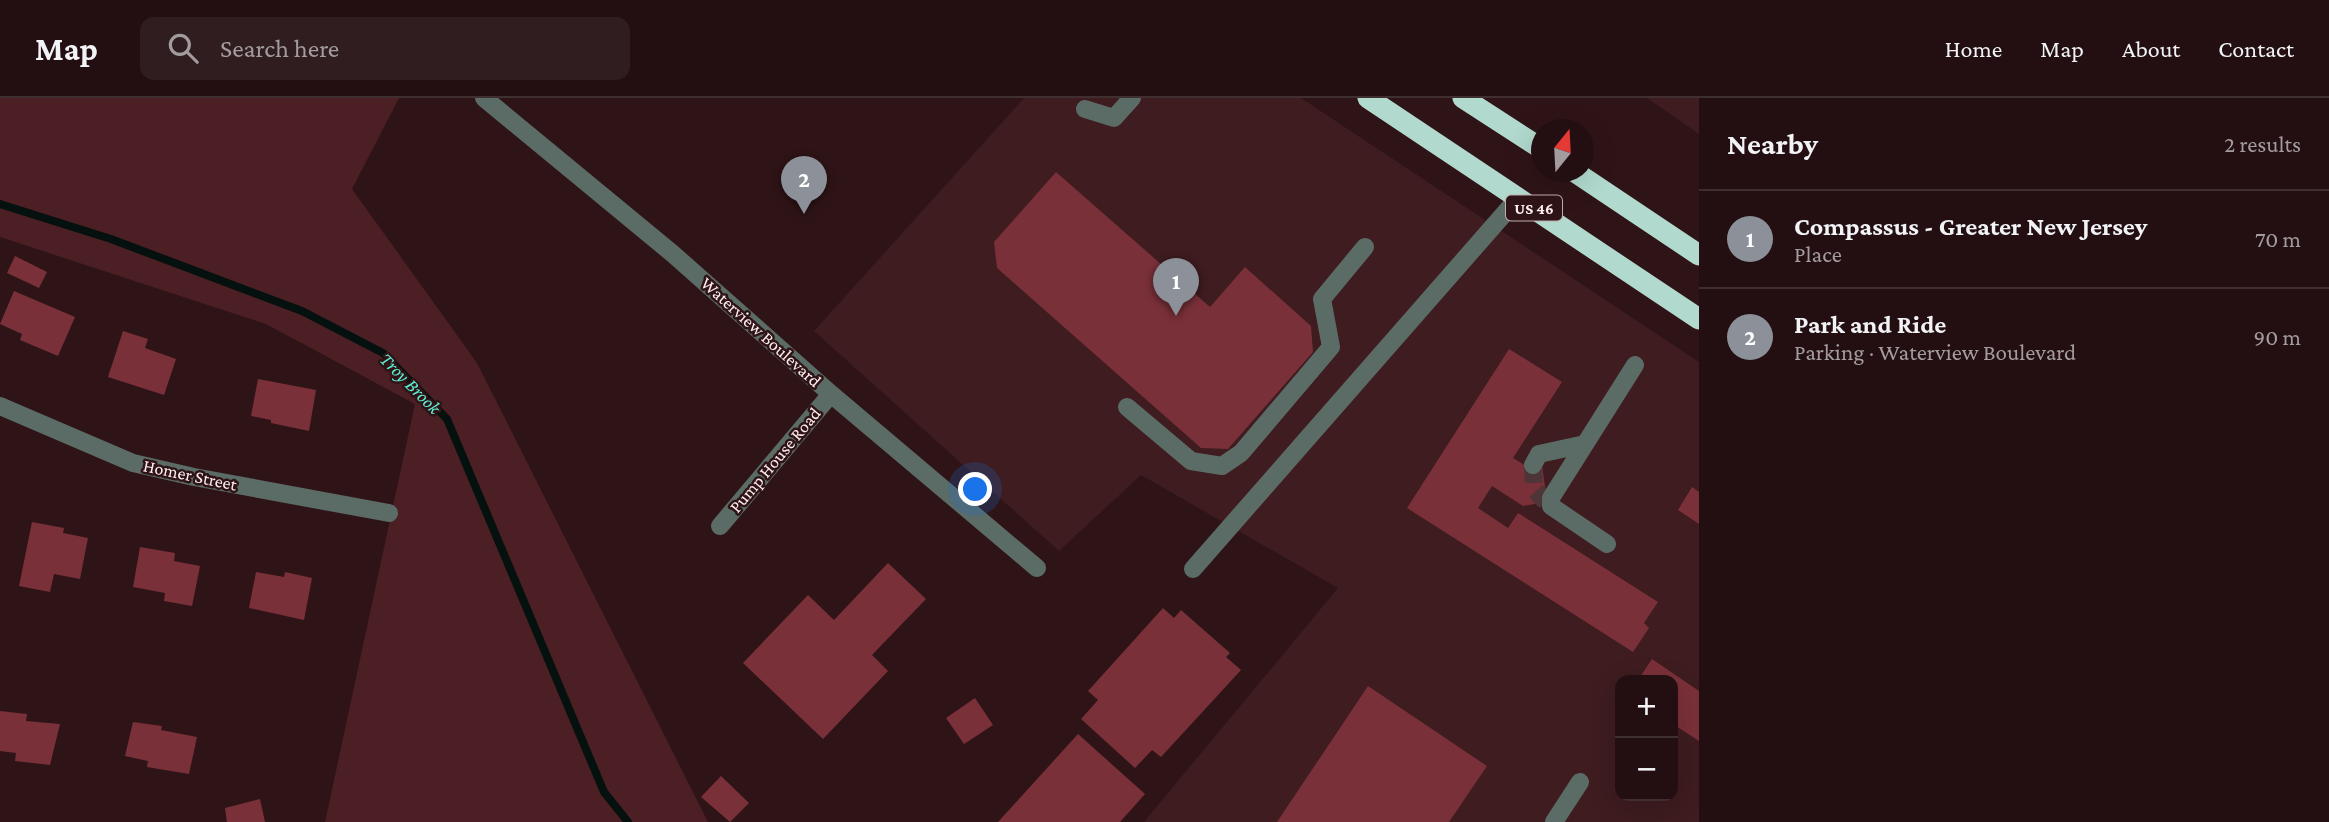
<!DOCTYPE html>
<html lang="en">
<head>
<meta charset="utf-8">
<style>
  body { margin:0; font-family:"Crimson Pro",serif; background:#2f1d1f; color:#f1f3f6 }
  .controls { position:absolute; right:21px; bottom:21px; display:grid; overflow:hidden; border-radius:14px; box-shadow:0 7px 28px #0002 }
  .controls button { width:63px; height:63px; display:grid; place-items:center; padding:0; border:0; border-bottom:2px solid #402f31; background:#230f11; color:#f1f3f6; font:35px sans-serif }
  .compass { position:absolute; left:1531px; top:21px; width:63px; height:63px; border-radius:50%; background:#230f11; box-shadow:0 7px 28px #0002; rotate:18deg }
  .you { position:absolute; left:976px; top:392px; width:24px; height:24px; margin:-18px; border:5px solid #fff; border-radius:50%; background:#1a73e8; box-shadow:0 0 0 10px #1a73e833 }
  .badge { display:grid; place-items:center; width:46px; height:46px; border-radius:50%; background:#8c9099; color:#fff; font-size:23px; font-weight:700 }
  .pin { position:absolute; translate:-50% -58px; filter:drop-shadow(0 2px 4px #0008) }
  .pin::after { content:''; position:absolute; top:37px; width:24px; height:21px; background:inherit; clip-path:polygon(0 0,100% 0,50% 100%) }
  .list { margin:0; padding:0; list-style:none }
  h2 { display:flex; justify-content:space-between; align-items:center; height:91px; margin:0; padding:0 28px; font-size:30px }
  h2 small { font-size:23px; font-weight:400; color:#a39c9f }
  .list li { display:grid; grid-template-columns:46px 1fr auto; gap:21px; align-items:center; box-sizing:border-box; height:98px; padding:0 28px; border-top:2px solid #402f31 }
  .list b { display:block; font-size:26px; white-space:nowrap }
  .list p { margin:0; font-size:23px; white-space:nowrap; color:#a39c9f }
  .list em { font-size:23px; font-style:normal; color:#a39c9f }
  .icon { flex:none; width:38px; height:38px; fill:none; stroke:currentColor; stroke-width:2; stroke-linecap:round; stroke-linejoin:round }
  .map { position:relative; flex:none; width:1699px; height:724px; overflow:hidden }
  header { display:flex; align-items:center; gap:42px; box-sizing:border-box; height:98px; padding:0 35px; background:#230f11; border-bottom:2px solid #402f31 }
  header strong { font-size:33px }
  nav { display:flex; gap:38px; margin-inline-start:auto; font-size:24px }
  .search { width:490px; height:63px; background:#2f1d1f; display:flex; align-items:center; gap:18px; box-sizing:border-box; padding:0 24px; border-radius:14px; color:#a39c9f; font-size:26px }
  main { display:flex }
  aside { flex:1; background:#230f11 }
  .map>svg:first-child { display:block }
  .built { fill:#3e1c1f; fill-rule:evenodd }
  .green { fill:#4b1f24 }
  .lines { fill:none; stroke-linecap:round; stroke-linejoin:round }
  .stream { stroke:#05110e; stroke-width:8 }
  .building { fill:#7a3039 }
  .minor-tunnel { stroke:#4e3537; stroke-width:18; stroke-dasharray:18 9; stroke-linecap:butt }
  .minor { stroke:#5b6b66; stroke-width:18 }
  .highway { stroke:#b1d9ce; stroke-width:21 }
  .labels { text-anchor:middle; stroke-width:5; stroke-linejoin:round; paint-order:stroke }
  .shield { fill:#2f1417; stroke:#c0acae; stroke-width:2 }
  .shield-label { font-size:16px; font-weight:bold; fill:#feedee }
  .street-label { font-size:18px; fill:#feedee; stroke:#2f1417 }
  .water-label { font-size:19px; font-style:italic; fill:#5ff3d5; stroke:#2f1417 }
</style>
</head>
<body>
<header>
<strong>Map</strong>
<div class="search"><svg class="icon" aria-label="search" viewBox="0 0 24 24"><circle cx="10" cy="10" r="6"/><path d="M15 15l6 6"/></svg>Search here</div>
<nav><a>Home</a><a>Map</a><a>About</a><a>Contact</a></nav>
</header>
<main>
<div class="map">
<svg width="1699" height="724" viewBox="0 0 1699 724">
  <rect width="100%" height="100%" fill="#2f1417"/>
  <path class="built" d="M 1024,0 L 1301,0 L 1699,264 L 1699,724 L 1144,724 L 1338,490 L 1141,377 L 1059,453 L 814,233 ZM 1620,582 L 1673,582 L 1673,698 L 1620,698 Z
    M 1647,0 L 1699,0 L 1699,36 Z"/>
  <path class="green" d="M 0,0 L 399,0 L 352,91 L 477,265 L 708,724 L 325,724 L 415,306 L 266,226 L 0,139 Z"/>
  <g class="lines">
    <path class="stream" d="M 0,106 L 111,141 L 302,213 L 383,255 L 447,321 L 604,694 L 628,724"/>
  </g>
  <path class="building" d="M 1056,74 L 1210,209 L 1245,169 L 1311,228 L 1313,254 L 1228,351 L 1201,350 L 997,170 L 994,144 Z
    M 15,158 L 47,174 L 39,190 L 7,175 Z
    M 14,193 L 75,219 L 58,258 L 20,242 L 22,236 L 0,226 Z
    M 123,233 L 148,241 L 145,250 L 176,261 L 164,297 L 108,279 Z
    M 1509,251 L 1562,284 L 1513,360 L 1526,368 L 1542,366 L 1547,404 L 1523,408 L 1492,388 L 1478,410 L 1508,430 L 1518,415 L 1658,504 L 1644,525 L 1649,530 L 1633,554 L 1407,410 Z
    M 258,281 L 316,292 L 309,333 L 271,325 L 271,322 L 251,318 Z
    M 1692,389 L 1699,394 L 1699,426 L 1678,412 Z
    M 32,424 L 64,430 L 63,435 L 88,440 L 80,481 L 54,476 L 50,494 L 19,488 Z
    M 140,449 L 175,455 L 174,463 L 200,468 L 192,508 L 164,503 L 165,495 L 133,489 Z
    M 888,465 L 926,501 L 872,557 L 888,573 L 823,641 L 743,565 L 808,497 L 834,522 Z
    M 256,474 L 284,479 L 285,474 L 312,480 L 304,522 L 249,510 Z
    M 1163,510 L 1174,520 L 1181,512 L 1230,555 L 1226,559 L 1241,572 L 1161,659 L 1152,652 L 1135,670 L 1081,621 L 1098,602 L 1088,593 Z
    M 1652,561 L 1699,593 L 1699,643 L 1673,626 L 1673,582 L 1638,582 Z
    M 1368,588 L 1487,668 L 1449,724 L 1277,724 Z
    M 975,600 L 993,627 L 964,646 L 946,620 Z
    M 0,613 L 27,616 L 26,623 L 60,626 L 50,667 L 15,663 L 16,655 L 0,653 Z
    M 133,624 L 162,628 L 161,632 L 197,639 L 189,676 L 147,669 L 148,663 L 125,658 Z
    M 1078,636 L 1145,696 L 1120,724 L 998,724 Z
    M 721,678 L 749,705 L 730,724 L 701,699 Z
    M 260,701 L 265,724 L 227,724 L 225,710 Z"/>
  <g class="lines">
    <path class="minor-tunnel" d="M 1533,367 L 1534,391 L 1546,404"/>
    <path class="minor" d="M 484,0 L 673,156 L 831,296 L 1037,470
      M 1085,11 L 1114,20 L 1132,0
      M 0,308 L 133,365 L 194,379 L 389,415
      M 1127,309 L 1191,363 L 1222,368 L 1241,355 L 1331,249 L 1322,201 L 1365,149
      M 1533,367 L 1539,356 L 1585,346
      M 720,428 L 831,296
      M 1607,446 L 1551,408 L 1551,400 L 1635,267
      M 1193,471 L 1518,100
      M 1554,724 L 1580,684"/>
    <path class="highway" d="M 1368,0 L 1699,221
      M 1463,0 L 1542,51
      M 1575,74 L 1699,157"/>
  </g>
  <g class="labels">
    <rect class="shield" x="1506" y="97.5" width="56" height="25" rx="5"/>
    <g class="shield-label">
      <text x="1534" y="116">US 46</text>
    </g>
    <g class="street-label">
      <text transform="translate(761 234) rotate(42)" y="6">Waterview Boulevard</text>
      <text transform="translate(775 362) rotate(-50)" y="6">Pump House Road</text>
      <text transform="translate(190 377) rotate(12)" y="6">Homer Street</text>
    </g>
    <g class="water-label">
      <text transform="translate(411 285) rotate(45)" y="7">Troy Brook</text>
    </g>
  </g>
</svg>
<div class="controls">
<button>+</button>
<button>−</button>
</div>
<svg class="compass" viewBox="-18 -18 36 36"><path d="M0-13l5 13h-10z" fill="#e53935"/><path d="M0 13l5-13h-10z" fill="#a39c9f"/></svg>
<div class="you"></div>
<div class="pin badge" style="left:1176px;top:218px">1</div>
<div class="pin badge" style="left:804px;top:116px">2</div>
</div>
<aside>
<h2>Nearby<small>2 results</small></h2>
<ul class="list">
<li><span class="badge">1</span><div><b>Compassus - Greater New Jersey</b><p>Place</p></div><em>70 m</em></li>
<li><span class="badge">2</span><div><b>Park and Ride</b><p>Parking · Waterview Boulevard</p></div><em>90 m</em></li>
</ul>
</aside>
</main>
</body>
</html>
